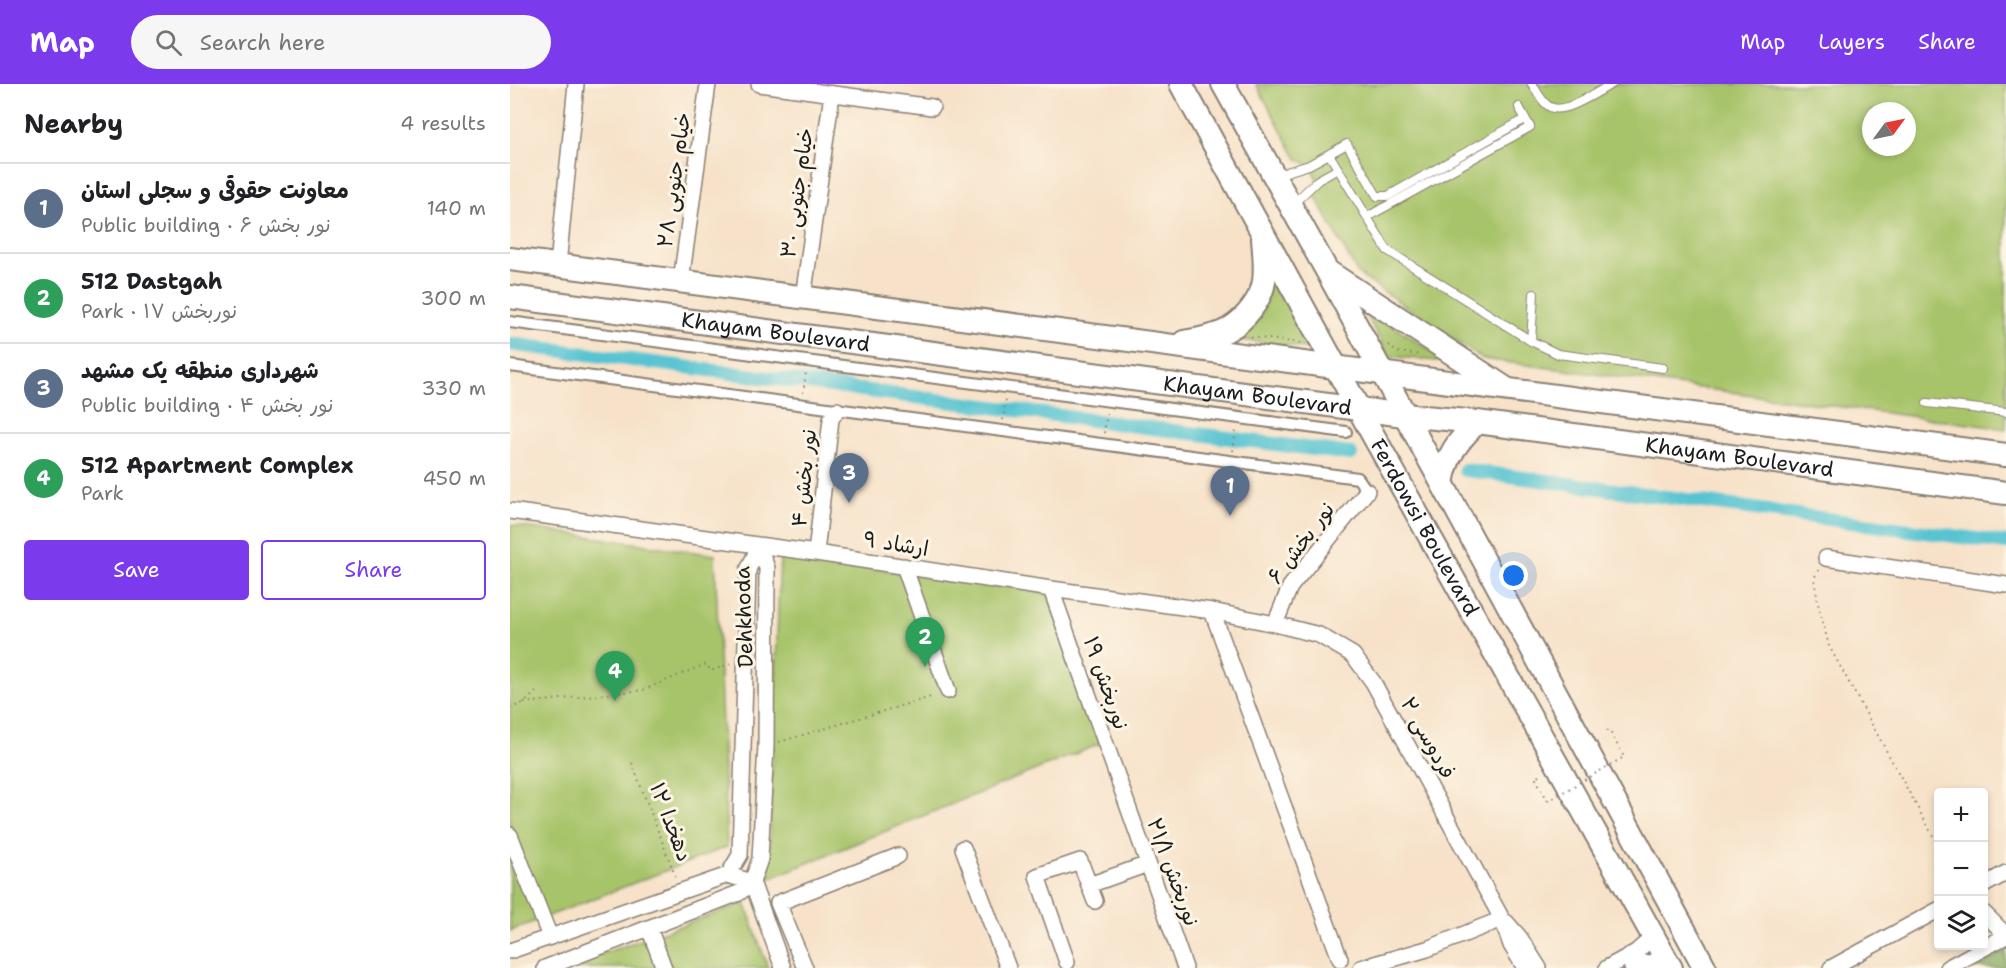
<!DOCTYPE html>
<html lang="en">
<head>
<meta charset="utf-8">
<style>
  body { margin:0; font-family:"Shantell Sans","Playpen Sans Arabic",sans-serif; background:#f6f6f6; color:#202124 }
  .controls { position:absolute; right:18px; bottom:18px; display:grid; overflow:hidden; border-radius:6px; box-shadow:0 3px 9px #0003 }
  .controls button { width:54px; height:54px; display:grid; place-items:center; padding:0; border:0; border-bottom:2px solid #e0e0e0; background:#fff; color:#202124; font:30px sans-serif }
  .compass { position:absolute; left:1352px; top:18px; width:54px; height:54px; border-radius:50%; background:#fff; box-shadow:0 3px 9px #0003; rotate:57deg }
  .you { position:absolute; left:1004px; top:492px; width:21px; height:21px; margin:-15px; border:4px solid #fff; border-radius:50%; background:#1a73e8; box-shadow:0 0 0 9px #1a73e833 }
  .badge { display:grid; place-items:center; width:39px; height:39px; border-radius:50%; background:#7c3aed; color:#fff; font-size:20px; font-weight:700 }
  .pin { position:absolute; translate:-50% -50px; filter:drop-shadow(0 2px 3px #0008) }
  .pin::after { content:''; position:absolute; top:32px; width:21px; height:18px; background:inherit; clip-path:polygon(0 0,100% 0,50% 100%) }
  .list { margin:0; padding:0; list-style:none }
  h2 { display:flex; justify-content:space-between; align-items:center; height:78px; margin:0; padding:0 24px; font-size:26px }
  h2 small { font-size:20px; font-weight:400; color:#757577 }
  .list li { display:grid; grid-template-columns:39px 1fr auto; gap:18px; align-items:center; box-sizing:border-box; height:90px; padding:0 24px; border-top:2px solid #e0e0e0 }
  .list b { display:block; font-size:22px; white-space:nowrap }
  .list p { margin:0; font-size:20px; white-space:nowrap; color:#757577 }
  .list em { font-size:20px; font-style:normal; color:#757577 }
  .actions { display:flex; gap:12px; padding:18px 24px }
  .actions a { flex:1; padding:14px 0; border:2px solid #7c3aed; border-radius:6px; text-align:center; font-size:21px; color:#7c3aed }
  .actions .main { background:#7c3aed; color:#fff }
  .icon { flex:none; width:33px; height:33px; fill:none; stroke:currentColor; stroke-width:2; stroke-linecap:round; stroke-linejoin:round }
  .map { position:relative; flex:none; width:1496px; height:884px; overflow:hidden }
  header { display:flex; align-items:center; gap:36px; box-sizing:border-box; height:84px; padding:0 30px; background:#7c3aed; color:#fff }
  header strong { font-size:28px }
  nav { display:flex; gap:33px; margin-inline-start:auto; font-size:21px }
  .search { width:420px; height:54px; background:#f6f6f6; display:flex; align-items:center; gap:15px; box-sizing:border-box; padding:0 21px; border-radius:33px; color:#757577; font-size:22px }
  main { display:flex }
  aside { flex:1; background:#fff }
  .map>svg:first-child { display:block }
  .green { fill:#a8c46a; stroke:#627043; stroke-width:1.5; fill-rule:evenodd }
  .forest { fill:#86aa5e; stroke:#51633d; stroke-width:1.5 }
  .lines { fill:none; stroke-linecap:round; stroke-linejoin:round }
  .canal { stroke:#58c4d2; stroke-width:14 }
  .service-casing { stroke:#8a7f72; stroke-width:10 }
  .pedestrian-casing { stroke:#8a7f72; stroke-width:14 }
  .minor-casing { stroke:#8a7f72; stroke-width:18 }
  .primary-casing { stroke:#8a7f72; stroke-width:26 }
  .path { stroke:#8a7f72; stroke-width:2; stroke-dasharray:1.5 4.5; stroke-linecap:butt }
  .service { stroke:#fff; stroke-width:8 }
  .pedestrian { stroke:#fff; stroke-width:10 }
  .minor { stroke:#fff; stroke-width:15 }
  .primary { stroke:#fff; stroke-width:22 }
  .path-bridge { stroke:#8a7f72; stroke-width:2; stroke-dasharray:1.5 4.5; stroke-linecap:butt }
  .labels { text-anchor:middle; stroke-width:6; stroke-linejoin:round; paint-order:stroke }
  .street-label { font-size:21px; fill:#1c1c1c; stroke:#fcf5e5 }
</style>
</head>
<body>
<header>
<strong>Map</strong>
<div class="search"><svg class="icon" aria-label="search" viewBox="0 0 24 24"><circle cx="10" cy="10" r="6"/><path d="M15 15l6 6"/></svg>Search here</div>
<nav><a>Map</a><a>Layers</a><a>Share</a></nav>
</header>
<main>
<aside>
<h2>Nearby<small>4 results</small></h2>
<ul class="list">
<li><span class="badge" style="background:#5c6f8a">1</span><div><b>معاونت حقوقی و سجلی استان</b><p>Public building · نور بخش ۶</p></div><em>140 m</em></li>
<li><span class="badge" style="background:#2e9e5b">2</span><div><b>512 Dastgah</b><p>Park · نوربخش ۱۷</p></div><em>300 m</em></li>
<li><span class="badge" style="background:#5c6f8a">3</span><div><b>شهرداری منطقه یک مشهد</b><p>Public building · نور بخش ۴</p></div><em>330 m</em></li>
<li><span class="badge" style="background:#2e9e5b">4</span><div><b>512 Apartment Complex</b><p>Park</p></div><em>450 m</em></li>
</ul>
<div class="actions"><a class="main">Save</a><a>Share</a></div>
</aside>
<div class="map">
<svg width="1496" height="884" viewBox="0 0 1496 884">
  <rect width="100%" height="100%" fill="#fcf5e5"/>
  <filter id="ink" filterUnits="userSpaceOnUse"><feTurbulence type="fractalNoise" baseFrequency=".0167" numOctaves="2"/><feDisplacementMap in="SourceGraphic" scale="12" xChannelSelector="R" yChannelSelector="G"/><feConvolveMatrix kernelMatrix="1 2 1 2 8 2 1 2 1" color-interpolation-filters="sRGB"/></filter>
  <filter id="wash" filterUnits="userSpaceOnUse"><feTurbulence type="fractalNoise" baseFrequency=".008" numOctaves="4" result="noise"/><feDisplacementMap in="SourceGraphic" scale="24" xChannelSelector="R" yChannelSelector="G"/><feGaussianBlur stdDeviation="1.35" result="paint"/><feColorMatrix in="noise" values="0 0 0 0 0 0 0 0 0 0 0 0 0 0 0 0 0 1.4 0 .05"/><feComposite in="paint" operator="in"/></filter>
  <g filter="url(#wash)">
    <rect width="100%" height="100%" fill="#f7e2c9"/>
    <path class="green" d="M 746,0 L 1496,0 L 1496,345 L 973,275 L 848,190 L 804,110 L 808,96 L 799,81 L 787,75 ZM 1361,27 L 1397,27 L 1397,63 L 1361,63 Z
      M 765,188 L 800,252 L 796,264 L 723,255 Z
      M 856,225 L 928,271 L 927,277 L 879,272 L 855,229 Z
      M 0,441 L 205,471 L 217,763 L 0,847 Z
      M 270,473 L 537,507 L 592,659 L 258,795 Z
      M 235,819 L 258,884 L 52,884 Z"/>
    <path class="forest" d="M 1496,867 L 1496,884 L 1465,884 Z"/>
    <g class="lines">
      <path class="canal" d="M 0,260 L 841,370
        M 955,386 L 1496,459"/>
    </g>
  </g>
  <g filter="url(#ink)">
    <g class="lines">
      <g class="service-casing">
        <path id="service" d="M 1022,0 C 1027,7 1032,19 1040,23 C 1055,31 1088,7 1102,0
          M 819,70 L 877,166 L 1021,257 L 1048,270 L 1153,284
          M 767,91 L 799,81 L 837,60 L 867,112 L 878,112 L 1015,35
          M 783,120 L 808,96 L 828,85
          M 857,133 L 1020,43 L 1009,23
          M 1021,257 L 1024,210
          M 1417,319 L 1496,328"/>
      </g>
      <g class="pedestrian-casing">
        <path id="pedestrian" d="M 0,238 L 836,348
          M 0,282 L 848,394 L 857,407"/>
      </g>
      <g class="minor-casing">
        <path id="minor" d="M 249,0 L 422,23
          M 48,181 L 66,0
          M 171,197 L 198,0
          M 293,214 L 322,10
          M 0,427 L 306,469 L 541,505 L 702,527 L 765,540 L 809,551 L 843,571 L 863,598 L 992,835 L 1001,861 L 1015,884
          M 306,469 L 321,335 L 327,326
          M 1316,474 L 1496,501
          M 394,482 L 438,607
          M 541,505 L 675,884
          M 702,527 L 830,875
          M 765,540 L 780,503 L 857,407
          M 0,751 L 40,853
          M 453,764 L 498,884
          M 218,791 L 242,798 L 273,884
          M 579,801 L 638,780
          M 1474,801 L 1496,789
          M 1474,829 L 1496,851
          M 996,838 L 1010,854 L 1029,884
          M 139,844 L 154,884
          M 0,867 L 218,791 L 230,771 L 238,486 L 249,462
          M 557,878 L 527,792 L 570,777 L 585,817
          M 35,884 L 229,809 L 242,798 L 250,775 L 256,662 L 257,484 L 249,462
          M 295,884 L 268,819 L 388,772
          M 851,884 L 917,865 L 992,835
          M 1097,884 L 1126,868 L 1144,852
          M 1122,884 L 1132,879 L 1158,878
          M 1321,884 L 1428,826
          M 1437,884 L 1496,852"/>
      </g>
      <g class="primary-casing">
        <g id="primary">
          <path id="s1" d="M 671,0 L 863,351 L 1161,884"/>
          <path d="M 713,0 L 817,187 L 1195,884"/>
          <path d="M 0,175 L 1496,371"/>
          <path d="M 820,189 L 995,304"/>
          <path id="s2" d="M 0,213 L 894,331 L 967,338 L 1496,409"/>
          <path d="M 674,258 C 689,255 706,253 719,245 C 735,236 752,215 754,197 C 756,183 754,169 753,155"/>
          <path d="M 932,399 C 937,371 947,358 967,338"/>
        </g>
      </g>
      <path class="path" d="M 741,253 L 792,259
        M 879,261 L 886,268 L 912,271
        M 293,309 L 296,288
        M 493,336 L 496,315
        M 594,349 L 597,328
        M 723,367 L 726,346
        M 1309,486 L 1304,494 L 1309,524 L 1319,562 L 1428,761
        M 14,619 L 133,606 L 196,580 L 201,587 L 222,579
        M 0,624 L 14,619 L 26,608
        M 1097,647 L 1099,646 L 1114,673
        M 269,658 L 424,612
        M 122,679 L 166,794
        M 1029,691 L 1025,693 L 1038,717"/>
      <use href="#service" class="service"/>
      <use href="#pedestrian" class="pedestrian"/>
      <use href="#minor" class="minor"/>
      <use href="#primary" class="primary"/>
      <path class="path-bridge" d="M 1038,717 L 1114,673"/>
    </g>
  </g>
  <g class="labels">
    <g class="street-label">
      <text transform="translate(164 96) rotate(-82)" y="7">خیام جنوبی ۲۸</text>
      <text transform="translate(287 109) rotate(-82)" y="7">خیام جنوبی ۳۰</text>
      <text dy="7" stroke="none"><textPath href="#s2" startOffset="268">Khayam Boulevard</textPath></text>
      <text dy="7" stroke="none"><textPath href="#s2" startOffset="754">Khayam Boulevard</textPath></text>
      <text dy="7" stroke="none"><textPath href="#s2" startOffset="1240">Khayam Boulevard</textPath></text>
      <text transform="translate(294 394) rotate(-84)" y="7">نور بخش ۴</text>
      <text dy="7" stroke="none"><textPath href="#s1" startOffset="506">Ferdowsi Boulevard</textPath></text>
      <text transform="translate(791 459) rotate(-53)" y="7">نور بخش ۶</text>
      <text transform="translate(386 460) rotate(9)" y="7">ارشاد ۹</text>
      <text transform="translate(234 533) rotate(-92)" y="7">Dehkhoda</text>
      <text transform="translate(596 599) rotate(71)" y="7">نوربخش ۱۹</text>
      <text transform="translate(918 654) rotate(61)" y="7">فردوسی ۲</text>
      <text transform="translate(161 738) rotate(69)" y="7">دهخدا ۱۲</text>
      <text transform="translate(663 788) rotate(70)" y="7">نوربخش ۲۱/۱</text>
    </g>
  </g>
</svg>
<div class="controls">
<button>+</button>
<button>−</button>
<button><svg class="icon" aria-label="layers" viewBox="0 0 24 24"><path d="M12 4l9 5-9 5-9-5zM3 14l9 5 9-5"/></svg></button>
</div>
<svg class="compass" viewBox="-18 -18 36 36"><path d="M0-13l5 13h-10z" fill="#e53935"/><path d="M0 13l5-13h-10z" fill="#757577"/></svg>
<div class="you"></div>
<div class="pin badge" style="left:720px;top:432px;background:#5c6f8a">1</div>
<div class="pin badge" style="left:415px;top:583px;background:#2e9e5b">2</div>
<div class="pin badge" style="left:339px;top:419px;background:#5c6f8a">3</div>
<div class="pin badge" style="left:105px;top:617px;background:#2e9e5b">4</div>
</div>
</main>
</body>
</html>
